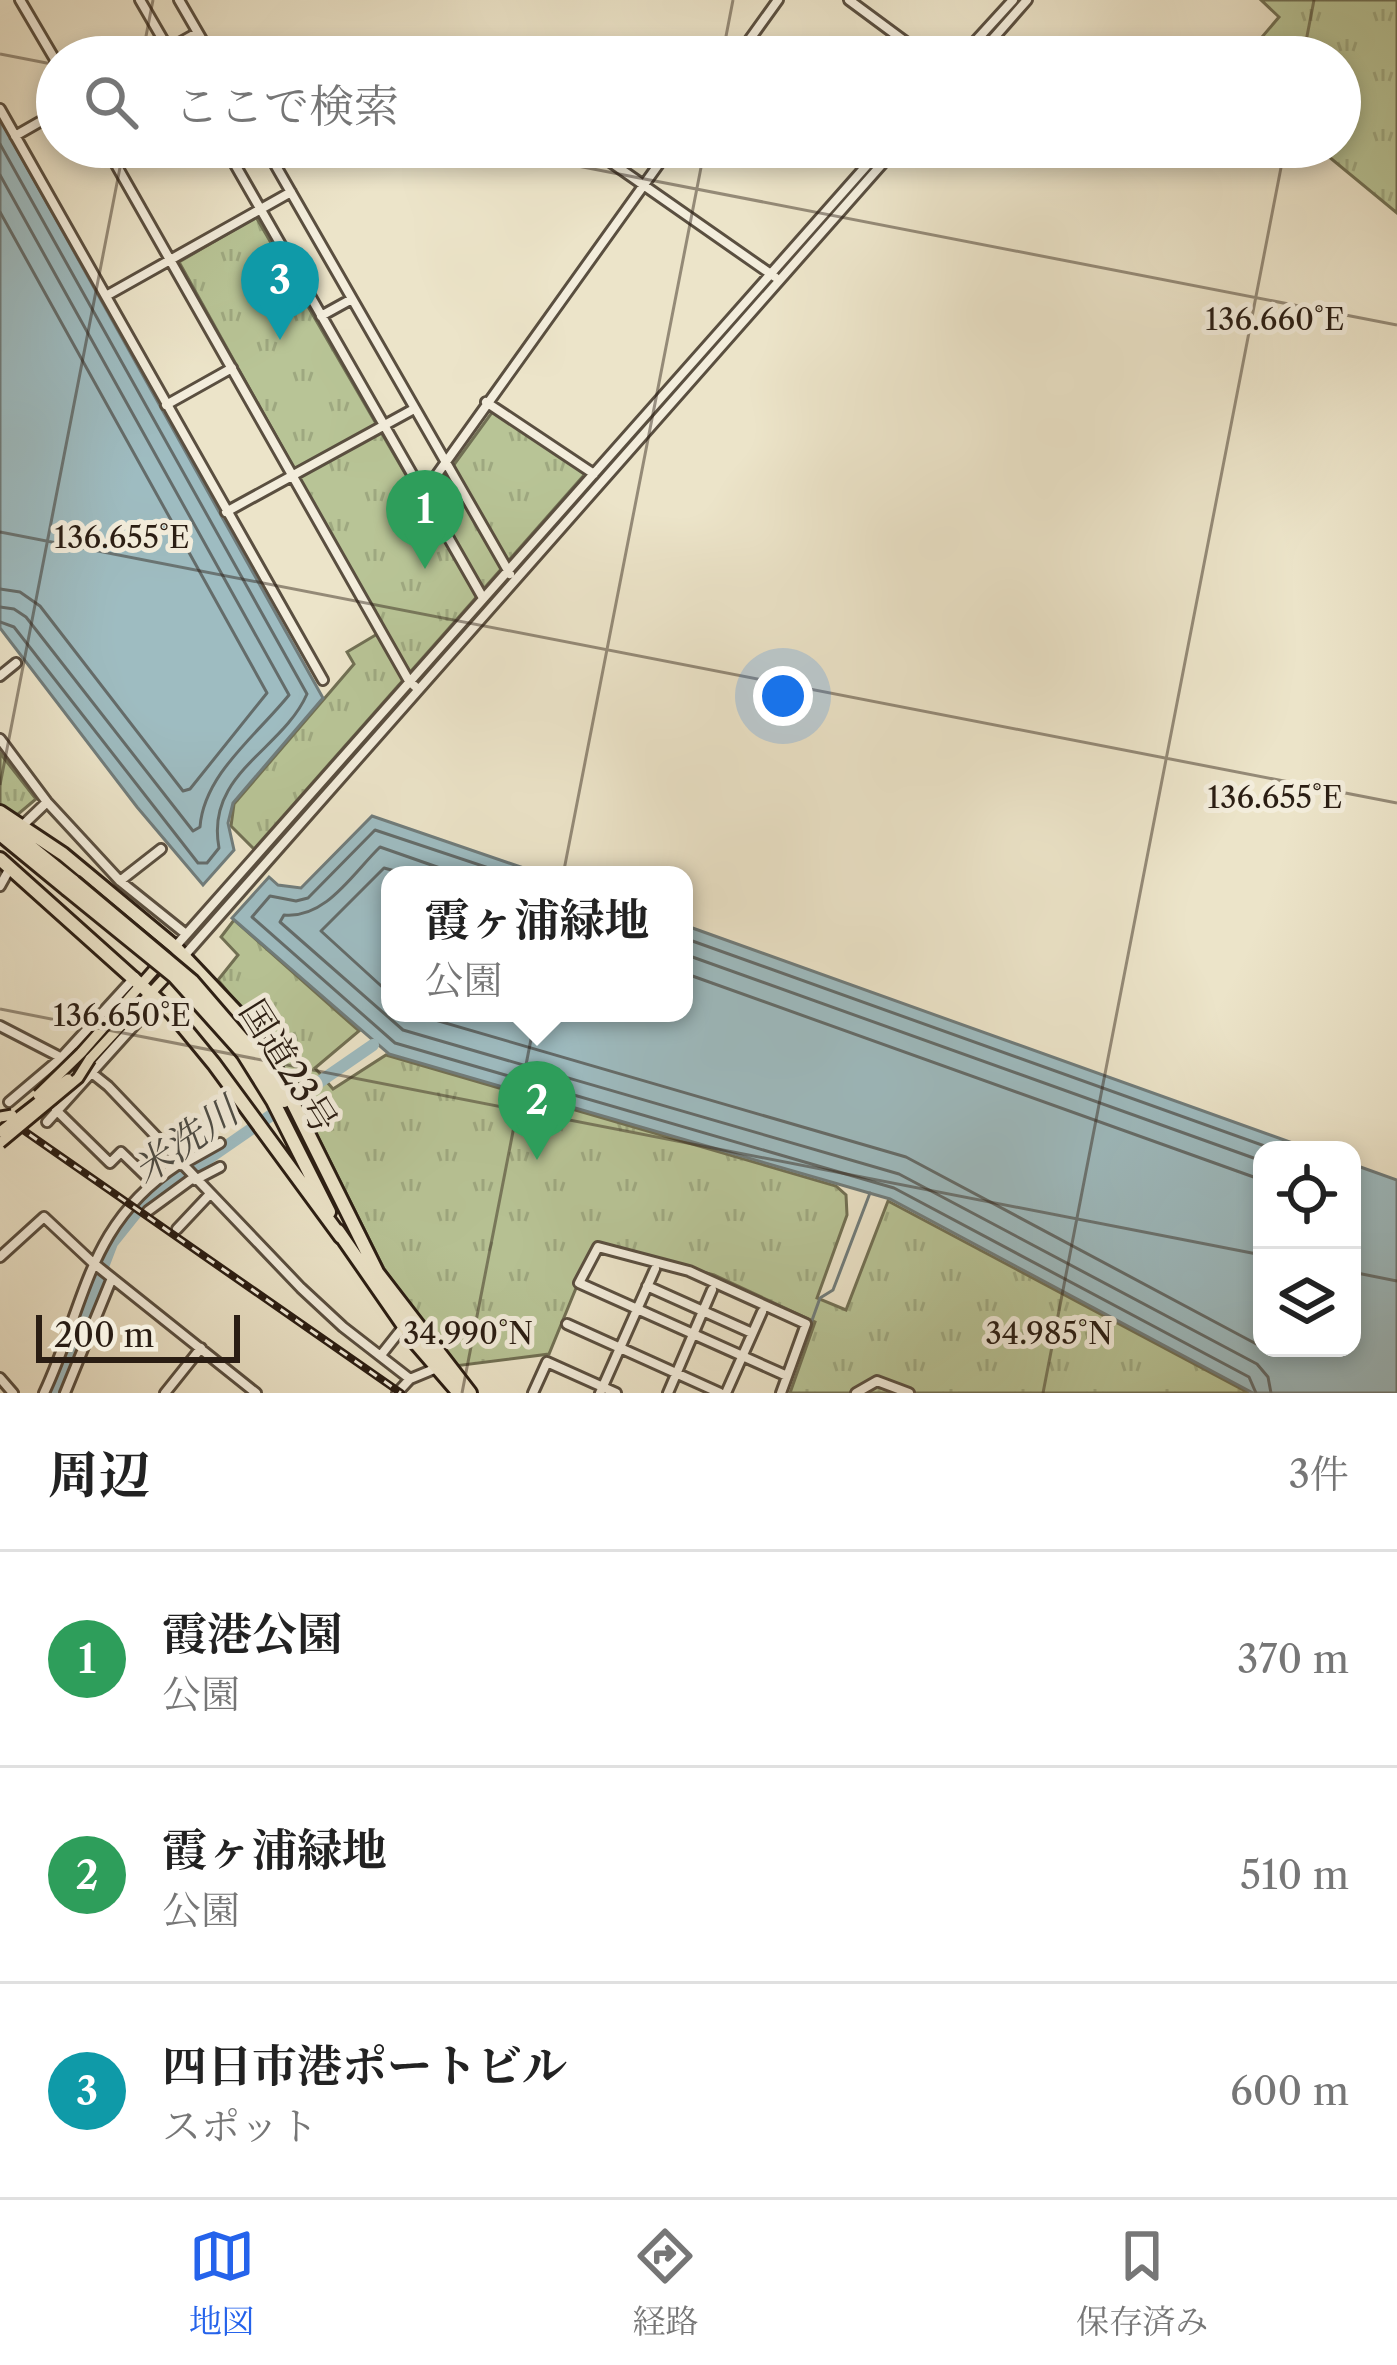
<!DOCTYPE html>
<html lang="ja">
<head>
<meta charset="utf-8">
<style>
  body { margin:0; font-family:"Libre Caslon Text","Noto Serif JP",serif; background:#f6f6f6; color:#222 }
  .controls { position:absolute; right:36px; bottom:36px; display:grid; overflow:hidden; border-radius:24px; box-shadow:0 6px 18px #0003 }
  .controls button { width:108px; height:108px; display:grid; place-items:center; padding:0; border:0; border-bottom:3px solid #e0e0e0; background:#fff; color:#222; font:60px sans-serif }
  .scale { position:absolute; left:36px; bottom:30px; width:204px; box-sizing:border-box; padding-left:12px; border:6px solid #2a1d13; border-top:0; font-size:33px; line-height:42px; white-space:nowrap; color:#2a1d13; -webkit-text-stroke:9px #f3eddc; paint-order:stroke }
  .you { position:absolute; left:783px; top:696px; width:42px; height:42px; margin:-30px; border:9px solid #fff; border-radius:50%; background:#1a73e8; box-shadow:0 0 0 18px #1a73e833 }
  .badge { display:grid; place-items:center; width:78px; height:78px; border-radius:50%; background:#2563eb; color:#fff; font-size:39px; font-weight:700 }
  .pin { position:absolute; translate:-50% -99px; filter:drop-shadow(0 3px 6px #0008) }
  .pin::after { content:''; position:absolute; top:63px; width:42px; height:36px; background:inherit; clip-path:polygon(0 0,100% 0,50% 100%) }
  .popup { position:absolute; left:381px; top:866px; width:312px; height:156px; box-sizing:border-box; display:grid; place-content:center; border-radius:24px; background:#fff; filter:drop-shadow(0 3px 9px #0005); font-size:39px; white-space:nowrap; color:#767676 }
  .popup b { font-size:45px; color:#222 }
  .popup::after { content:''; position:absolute; left:50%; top:100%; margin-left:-24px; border:24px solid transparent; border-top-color:#fff }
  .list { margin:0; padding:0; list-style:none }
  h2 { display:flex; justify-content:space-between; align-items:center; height:156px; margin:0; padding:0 48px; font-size:51px }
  h2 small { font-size:39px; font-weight:400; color:#767676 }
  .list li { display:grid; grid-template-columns:78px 1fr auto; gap:36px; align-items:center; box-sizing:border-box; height:216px; padding:0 48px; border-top:3px solid #e0e0e0 }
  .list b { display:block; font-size:45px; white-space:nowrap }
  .list p { margin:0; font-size:39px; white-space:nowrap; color:#767676 }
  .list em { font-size:39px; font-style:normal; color:#767676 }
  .icon { flex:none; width:66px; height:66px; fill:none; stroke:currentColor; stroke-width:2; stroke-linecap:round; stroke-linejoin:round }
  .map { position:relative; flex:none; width:1397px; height:1393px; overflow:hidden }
  .search { position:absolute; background:#fff; box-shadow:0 6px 18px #0003; left:36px; right:36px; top:36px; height:132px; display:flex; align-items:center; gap:30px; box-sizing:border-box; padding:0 42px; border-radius:66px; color:#767676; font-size:45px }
  .sheet { height:804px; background:#fff }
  nav { display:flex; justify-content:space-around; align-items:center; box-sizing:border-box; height:168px; border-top:3px solid #e0e0e0; background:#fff; font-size:33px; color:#767676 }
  nav a { display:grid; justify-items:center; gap:6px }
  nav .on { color:#2563eb }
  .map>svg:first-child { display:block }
  .grass { fill:url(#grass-tufts); stroke:#717054; stroke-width:3 }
  .water { fill:#9ebcc1; stroke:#707c7b; stroke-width:3 }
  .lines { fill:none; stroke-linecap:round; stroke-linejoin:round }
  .shore { stroke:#646c6a; stroke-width:3 }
  .stream { stroke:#707c7b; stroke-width:3 }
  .river { stroke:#9ebcc1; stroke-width:12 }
  .minor-casing { stroke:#5a4f40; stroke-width:14 }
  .major-casing { stroke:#2a1d13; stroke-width:15 }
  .highway-casing { stroke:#2a1d13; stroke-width:18 }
  .minor { stroke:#f3eddc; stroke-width:8 }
  .major { stroke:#ece4c9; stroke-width:9 }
  .highway { stroke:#ece4c9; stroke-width:12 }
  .rail-casing { stroke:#2a1d13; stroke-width:8 }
  .rail { stroke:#f3eddc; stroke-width:3; stroke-dasharray:9; stroke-linecap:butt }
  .major-bridge-casing { stroke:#2a1d13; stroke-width:15; stroke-linecap:butt }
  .highway-bridge-casing { stroke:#2a1d13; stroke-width:18; stroke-linecap:butt }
  .major-bridge { stroke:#ece4c9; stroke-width:9 }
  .highway-bridge { stroke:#ece4c9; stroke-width:12 }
  .ticks { fill:none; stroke:#2a1d13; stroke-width:3; stroke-opacity:0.45 }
  .labels { text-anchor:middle; stroke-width:10; stroke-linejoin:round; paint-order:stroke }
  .street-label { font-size:36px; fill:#2a1d13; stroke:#f3eddc }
  .water-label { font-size:39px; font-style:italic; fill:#4d4d47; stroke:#f3eddc }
  .ticks-label { font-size:30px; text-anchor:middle; fill:#2a1d13; stroke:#f3eddc; stroke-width:10; stroke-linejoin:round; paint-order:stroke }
</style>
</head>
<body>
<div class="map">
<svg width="1397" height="1393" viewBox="0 0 1397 1393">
  <defs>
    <pattern id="grass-tufts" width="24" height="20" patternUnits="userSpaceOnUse" patternTransform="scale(3)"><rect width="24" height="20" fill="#b8c496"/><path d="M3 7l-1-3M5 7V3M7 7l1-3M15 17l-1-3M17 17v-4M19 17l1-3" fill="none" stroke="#9ea880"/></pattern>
  </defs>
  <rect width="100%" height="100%" fill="#ece4c9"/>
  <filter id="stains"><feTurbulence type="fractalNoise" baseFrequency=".00167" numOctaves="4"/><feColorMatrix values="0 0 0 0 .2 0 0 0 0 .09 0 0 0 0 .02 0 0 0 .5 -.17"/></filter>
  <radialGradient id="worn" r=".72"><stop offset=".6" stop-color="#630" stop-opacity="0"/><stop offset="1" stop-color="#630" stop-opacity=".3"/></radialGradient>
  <path class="grass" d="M 1261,0 L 1397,0 L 1397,213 L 1317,147 L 1340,147 L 1340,57 L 1245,57 L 1279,17 Z
    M 256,217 L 424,506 L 493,411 L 585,474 L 254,849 L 231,826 L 234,804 L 354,664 L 347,652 L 384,630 L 179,262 Z
    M 0,753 L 36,799 L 17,815 L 0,809 Z
    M 234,920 L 359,1031 L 315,1068 L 333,1089 L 386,1055 L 836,1186 L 846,1195 L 847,1215 L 817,1298 L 846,1310 L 888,1201 L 1249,1393 L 790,1393 L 815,1322 L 714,1275 L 604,1245 L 581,1276 L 549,1354 L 455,1366 L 384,1269 L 308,1117 L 316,1108 L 298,1080 L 290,1080 L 271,1045 L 218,980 L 238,955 L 221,937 Z"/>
  <path class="water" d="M 0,119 L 323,698 L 233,803 L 228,823 L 234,850 L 203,885 L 137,807 L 0,628 Z
    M 372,816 L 544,875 L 390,875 L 390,1013 L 684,1013 L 684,925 L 1312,1150 L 1262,1150 L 1262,1348 L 1352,1348 L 1352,1164 L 1397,1180 L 1397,1393 L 1253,1393 L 890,1199 L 389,1054 L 232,918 L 269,877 L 278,885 L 301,888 Z"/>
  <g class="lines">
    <path class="shore" d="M 0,144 L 307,694 C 282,751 205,773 219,848 L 207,863 L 198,863 L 14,627 L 0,622
      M 0,175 L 289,695 C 257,735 204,774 200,827 L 193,831 L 26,617 L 14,609 L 0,607
      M 0,212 L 267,693 L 190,789 L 183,791 L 40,606 L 20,592 L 0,589
      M 460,875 L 380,847 C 353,873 326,919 284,915 L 280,922 L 403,1030 L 899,1174 L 1257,1364 L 1268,1377 L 1271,1393
      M 510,875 L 375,830 L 308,898 L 296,901 L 270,896 L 252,917 L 395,1043 L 894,1188 L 1249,1377 L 1256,1393
      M 684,938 L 1276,1150
      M 684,954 L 1262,1161
      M 684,973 L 1262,1180
      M 390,994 L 321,931 L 384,868 L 410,875
      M 411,1013 L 906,1157 L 1262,1347"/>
    <path class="stream" d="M 786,1393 L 820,1298 L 833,1290 L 870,1193"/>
    <path class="river" d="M 55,1393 L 112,1243 L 144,1203 L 373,1045"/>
    <g class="minor-casing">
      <path id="minor" d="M 20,0 L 57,63
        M 140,0 L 173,57
        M 179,0 L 212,57
        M 849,0 L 926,57
        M 154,57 L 197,33
        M 737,57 L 778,0
        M 961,57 L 1013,0
        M 977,57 L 1027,0
        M 0,109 L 323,680
        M 15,136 L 57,112
        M 106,147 L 409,681 L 418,689
        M 225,147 L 483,598
        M 265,147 L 510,574
        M 589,147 L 775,277
        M 106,296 L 291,192
        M 321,316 L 350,300
        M 486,402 L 594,474
        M 166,405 L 232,368
        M 423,494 L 671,147
        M 226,512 L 414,409
        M 0,676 L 16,663
        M 0,739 L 47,802 L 120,881 L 186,934
        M 22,826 L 47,802
        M 120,881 L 161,849
        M 0,886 L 10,868
        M 175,947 L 883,147
        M 184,956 L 897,147
        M 0,1026 L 93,1074 L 108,1086 L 301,1288 L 343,1327 L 410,1379
        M 9,1102 L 61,1058 L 135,977
        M 56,1110 L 110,1163 L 121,1152 L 152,1182
        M 47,1122 L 158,999
        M 181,1165 L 220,1143
        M 195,1180 L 220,1167
        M 148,1211 L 193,1178
        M 177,1229 L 209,1195
        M 0,1257 L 44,1217 L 92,1262 L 256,1393
        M 647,1286 L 752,1333
        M 567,1324 L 720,1393
        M 381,1355 L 404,1326
        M 0,1378 L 13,1393
        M 44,1393 C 87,1301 87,1224 179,1164
        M 65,1393 L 112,1278
        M 165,1393 L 201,1348
        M 397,1393 L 410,1379 L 439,1367
        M 533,1393 L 547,1362 L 616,1393
        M 600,1393 L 655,1269
        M 668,1393 L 712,1290
        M 726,1393 L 762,1312
        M 781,1393 L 806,1324 L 689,1271 L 598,1247 L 579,1283 L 787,1376
        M 856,1393 L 877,1381 L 909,1393"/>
    </g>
    <g class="major-casing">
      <path id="major" d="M 81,1053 L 161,962
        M 90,1059 L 184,957"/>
    </g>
    <g class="highway-casing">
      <path id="highway" d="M 0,812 L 63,854 L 175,947 L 241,1017 L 273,1063 L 377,1272
        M 0,822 L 74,882
        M 0,834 L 67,889
        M 0,859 L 172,1013 L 214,1064 L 341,1237
        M 249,1047 L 284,1101
        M 243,1053 L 273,1101 L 329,1212
        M 338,1231 L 415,1342 L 459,1393
        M 373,1267 L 470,1393"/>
    </g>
    <use href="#minor" class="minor"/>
    <use href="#major" class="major"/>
    <use href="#highway" class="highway"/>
    <g class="rail-casing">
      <path id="rail" d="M 0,1114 L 401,1393"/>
    </g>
    <use href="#rail" class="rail"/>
    <g class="major-bridge-casing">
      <path id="major-bridge" d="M 38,1095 L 81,1053
        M 0,1117 L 12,1115
        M 0,1132 L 68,1079
        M 0,1143 L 78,1078 L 90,1059"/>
    </g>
    <g class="highway-bridge-casing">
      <path id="highway-bridge" d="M 74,882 L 192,981 L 249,1047
        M 67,889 L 174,976 L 243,1053"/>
    </g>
    <use href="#major-bridge" class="major-bridge"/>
    <use href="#highway-bridge" class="highway-bridge"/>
  </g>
  <path class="ticks" d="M 0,54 L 57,65M 142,57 L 153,0M 722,57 L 733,0M 1303,57 L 1314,0M 480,147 L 1397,325M 0,532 L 1397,803M 0,785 L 124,147M 0,1009 L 1262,1255M 1352,1272 L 1397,1281M 462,1393 L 705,147M 1043,1393 L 1285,147"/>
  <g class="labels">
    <g class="street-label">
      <text transform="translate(289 1066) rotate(58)" y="13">国道23号</text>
    </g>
    <g class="water-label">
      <text transform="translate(185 1140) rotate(-35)" y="14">米洗川</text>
    </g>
  </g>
  <g class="ticks-label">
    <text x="1275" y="330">136.660°E</text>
    <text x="122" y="548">136.655°E</text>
    <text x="1275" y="808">136.655°E</text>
    <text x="122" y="1026">136.650°E</text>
    <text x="468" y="1344">34.990°N</text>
    <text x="1049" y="1344">34.985°N</text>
  </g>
  <rect width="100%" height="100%" filter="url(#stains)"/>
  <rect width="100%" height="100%" fill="url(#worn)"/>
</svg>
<div class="controls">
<button><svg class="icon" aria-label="locate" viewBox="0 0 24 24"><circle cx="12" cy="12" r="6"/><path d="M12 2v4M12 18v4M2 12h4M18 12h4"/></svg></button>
<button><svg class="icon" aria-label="layers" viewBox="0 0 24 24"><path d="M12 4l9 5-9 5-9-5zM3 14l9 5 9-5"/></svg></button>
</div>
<div class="scale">200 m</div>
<div class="you"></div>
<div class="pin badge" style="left:425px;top:569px;background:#2e9e5b">1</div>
<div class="pin badge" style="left:537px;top:1160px;background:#2e9e5b">2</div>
<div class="popup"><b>霞ヶ浦緑地</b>公園</div>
<div class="pin badge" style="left:280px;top:340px;background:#0f9aa8">3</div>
<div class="search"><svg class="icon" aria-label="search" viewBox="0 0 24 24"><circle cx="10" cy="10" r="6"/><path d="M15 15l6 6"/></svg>ここで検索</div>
</div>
<section class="sheet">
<h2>周辺<small>3件</small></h2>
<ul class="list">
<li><span class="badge" style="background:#2e9e5b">1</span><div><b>霞港公園</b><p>公園</p></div><em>370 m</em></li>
<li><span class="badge" style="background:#2e9e5b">2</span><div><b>霞ヶ浦緑地</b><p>公園</p></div><em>510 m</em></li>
<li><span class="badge" style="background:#0f9aa8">3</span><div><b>四日市港ポートビル</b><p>スポット</p></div><em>600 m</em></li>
</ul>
</section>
<nav>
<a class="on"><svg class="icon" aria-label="map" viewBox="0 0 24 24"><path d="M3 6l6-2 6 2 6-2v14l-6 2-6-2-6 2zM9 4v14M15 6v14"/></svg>地図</a>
<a><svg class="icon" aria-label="directions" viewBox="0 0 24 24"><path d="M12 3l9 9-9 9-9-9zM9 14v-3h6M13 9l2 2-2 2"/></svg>経路</a>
<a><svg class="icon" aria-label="saved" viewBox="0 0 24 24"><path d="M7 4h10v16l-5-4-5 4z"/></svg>保存済み</a>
</nav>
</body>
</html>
